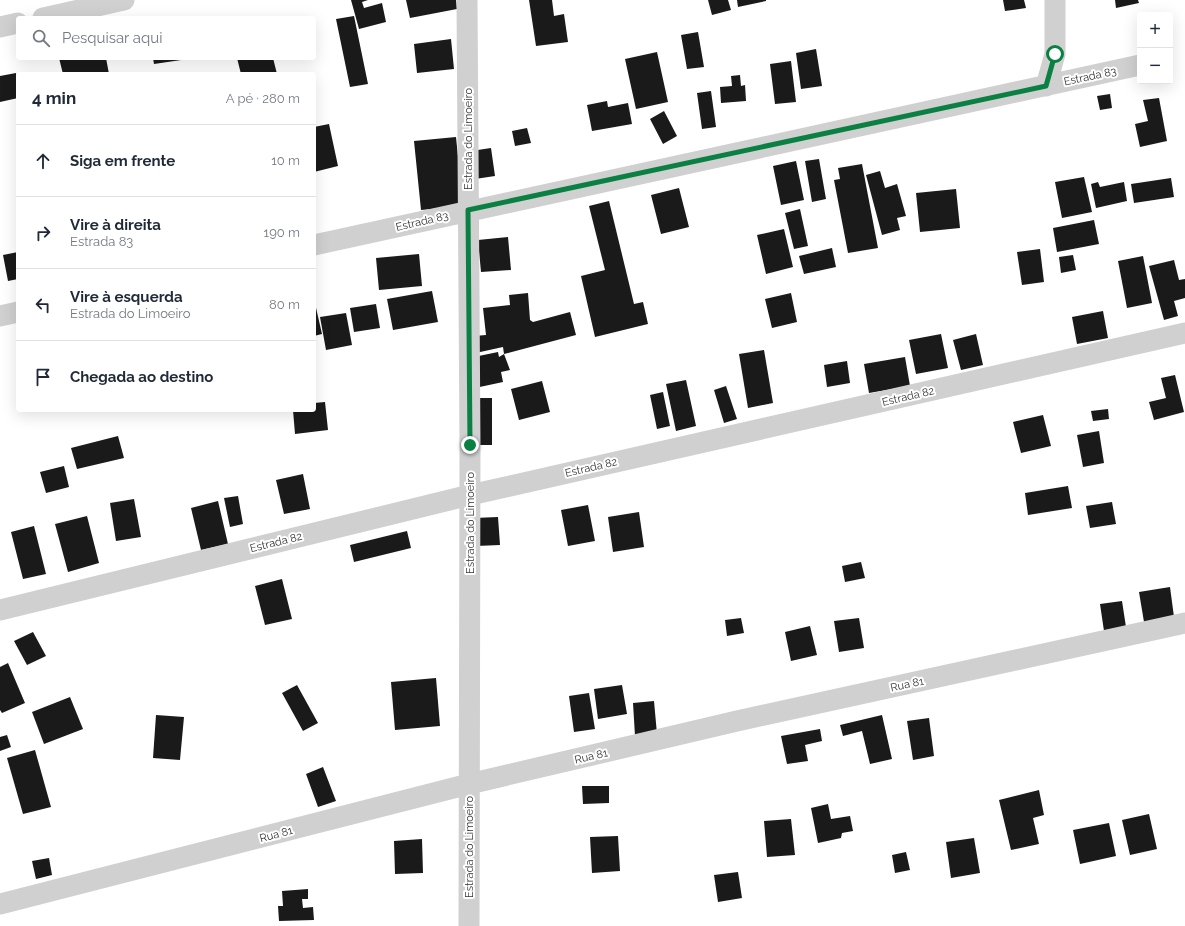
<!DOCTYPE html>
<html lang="pt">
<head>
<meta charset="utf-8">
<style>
  body { margin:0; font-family:Raleway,sans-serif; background:#f6f6f7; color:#1f2937 }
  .controls { position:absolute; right:12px; top:12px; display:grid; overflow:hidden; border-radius:4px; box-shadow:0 4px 16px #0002 }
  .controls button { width:36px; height:36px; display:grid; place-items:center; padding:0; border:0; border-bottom:1px solid #e0e1e3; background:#fff; color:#1f2937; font:20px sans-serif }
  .stop { position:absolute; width:12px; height:12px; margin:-9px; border:3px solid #0b8043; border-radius:50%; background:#fff }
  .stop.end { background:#0b8043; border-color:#fff; box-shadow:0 1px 4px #0008 }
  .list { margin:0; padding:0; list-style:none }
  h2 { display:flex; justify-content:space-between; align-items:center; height:52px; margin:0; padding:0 16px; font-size:17px }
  h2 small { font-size:13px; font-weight:400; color:#747a83 }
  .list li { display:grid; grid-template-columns:26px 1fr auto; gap:12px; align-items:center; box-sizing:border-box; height:72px; padding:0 16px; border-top:1px solid #e0e1e3 }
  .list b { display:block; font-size:15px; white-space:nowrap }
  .list p { margin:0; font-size:13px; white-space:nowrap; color:#747a83 }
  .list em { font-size:13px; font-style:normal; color:#747a83 }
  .icon { flex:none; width:22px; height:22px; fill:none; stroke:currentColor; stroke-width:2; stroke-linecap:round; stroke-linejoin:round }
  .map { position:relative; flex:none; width:1185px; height:926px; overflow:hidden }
  .search { position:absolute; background:#fff; box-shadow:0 4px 16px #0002; left:16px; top:16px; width:300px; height:44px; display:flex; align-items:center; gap:10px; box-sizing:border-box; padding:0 14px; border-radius:4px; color:#747a83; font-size:15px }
  .panel { position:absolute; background:#fff; box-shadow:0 4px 16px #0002; left:16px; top:72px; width:300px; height:340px; border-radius:4px }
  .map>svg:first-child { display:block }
  .building { fill:#1a1a1a }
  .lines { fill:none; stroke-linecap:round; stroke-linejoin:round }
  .street { stroke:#d0d0d0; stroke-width:21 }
  .route { stroke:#0b8043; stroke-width:5 }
  .labels { text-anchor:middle; stroke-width:4; stroke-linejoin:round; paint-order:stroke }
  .street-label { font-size:11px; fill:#333; stroke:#fff }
</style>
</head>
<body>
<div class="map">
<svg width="1185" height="926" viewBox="0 0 1185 926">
  <rect width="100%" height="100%" fill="#fff"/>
  <path class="building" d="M 351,0 L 368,0 L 362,2 L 364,8 L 382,3 L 386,22 L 359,29 Z
    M 406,0 L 456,0 L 457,9 L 410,18 Z
    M 529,0 L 552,0 L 554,16 L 564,14 L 568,42 L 536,46 Z
    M 708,0 L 728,0 L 731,10 L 712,15 Z
    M 737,0 L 766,0 L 766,1 L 738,7 Z
    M 1003,0 L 1024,0 L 1026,8 L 1005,11 Z
    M 1115,0 L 1138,0 L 1139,3 L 1116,8 Z
    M 354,16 L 368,84 L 350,87 L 336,19 Z
    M 698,32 L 704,67 L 687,69 L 681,35 Z
    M 451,39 L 454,69 L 417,73 L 414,44 Z
    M 816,49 L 822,86 L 801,89 L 796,53 Z
    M 657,52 L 668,102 L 636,109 L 625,59 Z
    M 59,58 L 106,58 L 109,74 L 63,74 Z
    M 153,58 L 187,58 L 188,59 L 154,64 Z
    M 237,58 L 273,58 L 277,74 L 241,74 Z
    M 791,61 L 796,102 L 775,104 L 770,64 Z
    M 16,73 L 18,98 L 0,102 L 0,76 Z
    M 740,75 L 741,86 L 745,85 L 746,101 L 721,103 L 720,87 L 732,86 L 731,76 Z
    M 711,91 L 716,127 L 702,129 L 697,93 Z
    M 1110,94 L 1112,108 L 1100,110 L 1097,96 Z
    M 1159,98 L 1167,141 L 1140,147 L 1135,124 L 1148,121 L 1143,100 Z
    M 607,101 L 608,107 L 628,103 L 632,124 L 592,131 L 587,105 Z
    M 664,111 L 677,136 L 663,144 L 650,119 Z
    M 329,124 L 338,166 L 314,172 L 314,127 Z
    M 527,128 L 531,143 L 515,146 L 512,131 Z
    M 456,137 L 463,206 L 421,210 L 414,141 Z
    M 491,148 L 495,176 L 475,179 L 471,151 Z
    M 819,159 L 826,199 L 812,202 L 805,161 Z
    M 796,161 L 804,200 L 781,205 L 773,166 Z
    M 862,164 L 878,248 L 848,253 L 834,180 L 840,179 L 838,168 Z
    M 880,171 L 885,188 L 897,184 L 906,216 L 897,218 L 900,230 L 882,235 L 866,175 Z
    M 1084,177 L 1092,212 L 1062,218 L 1055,182 Z
    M 1171,178 L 1174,197 L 1134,203 L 1131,184 Z
    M 1098,182 L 1100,187 L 1124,182 L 1127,201 L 1096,208 L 1091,184 Z
    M 679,188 L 689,227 L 661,234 L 651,195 Z
    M 956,189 L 960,228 L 920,232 L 916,193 Z
    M 609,201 L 634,304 L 643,302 L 648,324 L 595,337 L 581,276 L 605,270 L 589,206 Z
    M 800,209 L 808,246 L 794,249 L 785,213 Z
    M 1094,220 L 1099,244 L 1057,252 L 1053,228 Z
    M 784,229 L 793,267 L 766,274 L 757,235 Z
    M 508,237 L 511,270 L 481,272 L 478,240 Z
    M 832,248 L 836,267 L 804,274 L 799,256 Z
    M 1040,249 L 1044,282 L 1022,285 L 1017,252 Z
    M 18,252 L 18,279 L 8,281 L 3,255 Z
    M 419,254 L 422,286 L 379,290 L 376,258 Z
    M 1073,255 L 1076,270 L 1061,273 L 1059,257 Z
    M 1143,256 L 1152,303 L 1127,308 L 1118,261 Z
    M 1174,260 L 1179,280 L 1185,279 L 1185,298 L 1174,301 L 1178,316 L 1164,320 L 1149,266 Z
    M 432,291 L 438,322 L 393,330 L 387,299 Z
    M 528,293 L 530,320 L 533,322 L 570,312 L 576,335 L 504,354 L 510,370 L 501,372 L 503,382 L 475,388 L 469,358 L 498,352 L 499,357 L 504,354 L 503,347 L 471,354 L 474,336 L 486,335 L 483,308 L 510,305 L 509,295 Z
    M 791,293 L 797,322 L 772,328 L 765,299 Z
    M 314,299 L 322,334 L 314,336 Z
    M 376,304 L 380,328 L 354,332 L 350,308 Z
    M 1103,311 L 1108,338 L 1077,344 L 1072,317 Z
    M 346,313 L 352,345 L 326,350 L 320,317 Z
    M 941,334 L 948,368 L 916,374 L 909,340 Z
    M 976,334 L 983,365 L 961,370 L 953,340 Z
    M 764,350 L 773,403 L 748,408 L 739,354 Z
    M 905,357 L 910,386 L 869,393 L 864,364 Z
    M 847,361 L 850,383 L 827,387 L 824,365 Z
    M 1175,375 L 1184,412 L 1154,420 L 1149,402 L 1166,398 L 1161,378 Z
    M 686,380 L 696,426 L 676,431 L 666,384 Z
    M 542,381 L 550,412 L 519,420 L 511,389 Z
    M 726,386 L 737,419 L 724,423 L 714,390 Z
    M 663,392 L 670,426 L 657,429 L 650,395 Z
    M 470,398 L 492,398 L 492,445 L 470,445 Z
    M 325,402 L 328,430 L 295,434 L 293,410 L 314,410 L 314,403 Z
    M 1108,409 L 1109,419 L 1093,421 L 1091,411 Z
    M 1043,415 L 1051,446 L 1021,453 L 1013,422 Z
    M 1099,431 L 1104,463 L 1083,467 L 1077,435 Z
    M 118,436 L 124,458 L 77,469 L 71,448 Z
    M 64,466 L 69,487 L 46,493 L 40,472 Z
    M 303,474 L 310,509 L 284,514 L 276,480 Z
    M 1068,486 L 1072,508 L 1028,515 L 1025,493 Z
    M 238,496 L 243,524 L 230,527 L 224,498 Z
    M 134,499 L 141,537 L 116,541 L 110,503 Z
    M 218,501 L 228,544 L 201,550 L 191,508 Z
    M 1112,502 L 1116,524 L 1090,528 L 1086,506 Z
    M 588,505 L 595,541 L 568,546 L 561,510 Z
    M 639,512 L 644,547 L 613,552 L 608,517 Z
    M 87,516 L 99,563 L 68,572 L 55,524 Z
    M 498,517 L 500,545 L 476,546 L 474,518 Z
    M 34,526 L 46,574 L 23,579 L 11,532 Z
    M 407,531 L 411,548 L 354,562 L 350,545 Z
    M 861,562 L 865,578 L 845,582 L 842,566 Z
    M 282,579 L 292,619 L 265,625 L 255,586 Z
    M 1170,587 L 1174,617 L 1144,622 L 1139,592 Z
    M 1122,601 L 1126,627 L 1104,631 L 1100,604 Z
    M 741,618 L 744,633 L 727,636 L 725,620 Z
    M 859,618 L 864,648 L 839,652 L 834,621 Z
    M 810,626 L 817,655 L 791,661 L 785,632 Z
    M 33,632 L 46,656 L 27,665 L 14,641 Z
    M 8,663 L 25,703 L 2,713 L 0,710 L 0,667 Z
    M 436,678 L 440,726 L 395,730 L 391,682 Z
    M 297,685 L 318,723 L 303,731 L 282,693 Z
    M 622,685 L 627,714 L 598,719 L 594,689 Z
    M 589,693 L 595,729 L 574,732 L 569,696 Z
    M 70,697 L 83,729 L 44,744 L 32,712 Z
    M 654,701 L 657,734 L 635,736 L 633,703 Z
    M 156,715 L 184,717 L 180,760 L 153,758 Z
    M 882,715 L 892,759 L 870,764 L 862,731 L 843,736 L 840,725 Z
    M 929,718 L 934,756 L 913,760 L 907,721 Z
    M 820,729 L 822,741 L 805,745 L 808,761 L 787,764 L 781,736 Z
    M 7,735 L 11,747 L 0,751 L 0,737 Z
    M 35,750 L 51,807 L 23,814 L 7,758 Z
    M 323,767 L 336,801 L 318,807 L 306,774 Z
    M 582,786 L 609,786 L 609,803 L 583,804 Z
    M 1039,790 L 1044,815 L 1033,818 L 1039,844 L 1011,850 L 999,800 Z
    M 828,804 L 831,819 L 850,816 L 853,831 L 842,833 L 841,838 L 818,843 L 811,808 Z
    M 1149,814 L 1157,849 L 1130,855 L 1122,820 Z
    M 791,819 L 795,855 L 767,857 L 764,821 Z
    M 1109,823 L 1116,856 L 1080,864 L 1073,830 Z
    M 618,836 L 620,871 L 592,873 L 590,837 Z
    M 974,838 L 980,873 L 951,878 L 946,842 Z
    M 422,839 L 423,873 L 395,874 L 394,841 Z
    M 906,852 L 910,870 L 895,873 L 892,855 Z
    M 49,858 L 52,875 L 36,879 L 32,861 Z
    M 738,872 L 742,898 L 718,902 L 714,875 Z
    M 308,889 L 308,899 L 302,899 L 303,908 L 313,907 L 314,920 L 279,921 L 278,906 L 283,906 L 282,891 Z"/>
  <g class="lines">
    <path class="street" d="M 467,0 L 470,445 L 469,926
      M 43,18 L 124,0
      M 0,27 L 18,23
      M 1046,86 L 1055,54 L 1055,0
      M 314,245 L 1140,65
      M 0,316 L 18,312
      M 0,610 L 470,495 L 1185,333
      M 0,904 L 469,784 L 737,721 L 1185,623"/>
  </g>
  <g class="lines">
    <path class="route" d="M 470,445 L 468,210 L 1046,86 L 1055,54"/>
  </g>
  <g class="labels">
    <g class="street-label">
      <text transform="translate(1090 76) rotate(-12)" y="4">Estrada 83</text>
      <text transform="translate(468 139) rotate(-90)" y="4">Estrada do Limoeiro</text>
      <text transform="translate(422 221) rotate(-13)" y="4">Estrada 83</text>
      <text transform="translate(908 396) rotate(-13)" y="4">Estrada 82</text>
      <text transform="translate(591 467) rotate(-13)" y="4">Estrada 82</text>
      <text transform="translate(470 523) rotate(-90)" y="4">Estrada do Limoeiro</text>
      <text transform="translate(276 542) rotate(-14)" y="4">Estrada 82</text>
      <text transform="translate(907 684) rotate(-12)" y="4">Rua 81</text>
      <text transform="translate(591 756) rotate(-13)" y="4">Rua 81</text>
      <text transform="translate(276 834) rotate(-15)" y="4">Rua 81</text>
      <text transform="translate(469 847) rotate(-90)" y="4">Estrada do Limoeiro</text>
    </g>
  </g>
</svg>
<div class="controls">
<button>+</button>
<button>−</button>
</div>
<div class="stop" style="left:1055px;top:54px"></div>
<div class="stop end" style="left:470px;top:445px"></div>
<div class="search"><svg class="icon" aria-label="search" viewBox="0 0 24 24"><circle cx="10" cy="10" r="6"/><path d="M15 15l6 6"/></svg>Pesquisar aqui</div>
<section class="panel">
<h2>4 min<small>A pé · 280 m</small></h2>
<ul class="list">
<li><svg class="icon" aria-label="ahead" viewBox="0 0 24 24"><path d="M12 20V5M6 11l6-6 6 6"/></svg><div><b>Siga em frente</b></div><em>10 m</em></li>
<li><svg class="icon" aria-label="right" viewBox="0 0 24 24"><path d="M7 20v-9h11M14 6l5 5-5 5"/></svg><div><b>Vire à direita</b><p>Estrada 83</p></div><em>190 m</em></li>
<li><svg class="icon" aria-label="left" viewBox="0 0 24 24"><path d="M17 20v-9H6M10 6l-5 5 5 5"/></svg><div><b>Vire à esquerda</b><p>Estrada do Limoeiro</p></div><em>80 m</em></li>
<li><svg class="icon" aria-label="arrive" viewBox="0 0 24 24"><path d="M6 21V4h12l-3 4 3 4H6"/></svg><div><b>Chegada ao destino</b></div></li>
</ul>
</section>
</div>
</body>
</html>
